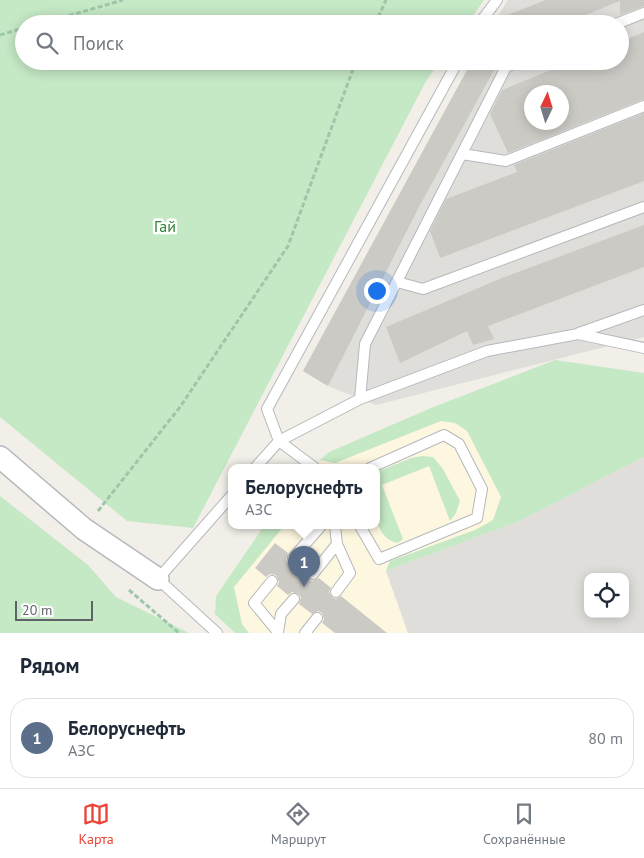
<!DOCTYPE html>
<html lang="ru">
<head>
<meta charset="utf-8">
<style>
  body { margin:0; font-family:"PT Sans",sans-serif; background:#f2f2f3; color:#1f2937 }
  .controls { position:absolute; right:15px; bottom:15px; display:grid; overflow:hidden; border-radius:10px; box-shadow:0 2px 12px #0003 }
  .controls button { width:45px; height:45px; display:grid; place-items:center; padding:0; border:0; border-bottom:1px solid #e0e1e3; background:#fff; color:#1f2937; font:25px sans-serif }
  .compass { position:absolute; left:524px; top:85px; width:45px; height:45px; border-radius:50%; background:#fff; box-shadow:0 2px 12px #0003; rotate:4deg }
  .scale { position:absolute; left:15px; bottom:12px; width:78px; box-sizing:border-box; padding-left:5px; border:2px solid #5f6368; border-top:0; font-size:14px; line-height:18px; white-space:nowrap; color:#5f6368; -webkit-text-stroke:4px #fff; paint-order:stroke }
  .you { position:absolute; left:376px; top:290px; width:18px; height:18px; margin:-12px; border:4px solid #fff; border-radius:50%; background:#1a73e8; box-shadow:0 0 0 8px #1a73e833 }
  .badge { display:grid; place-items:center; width:32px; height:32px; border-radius:50%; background:#ea4335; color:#fff; font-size:16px; font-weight:700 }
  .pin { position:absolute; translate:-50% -41px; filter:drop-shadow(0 1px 2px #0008) }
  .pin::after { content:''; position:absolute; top:26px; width:18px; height:15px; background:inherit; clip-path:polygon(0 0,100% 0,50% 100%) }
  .popup { position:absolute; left:228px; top:464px; width:152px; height:65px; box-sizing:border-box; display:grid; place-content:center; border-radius:10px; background:#fff; filter:drop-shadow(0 1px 4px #0005); font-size:16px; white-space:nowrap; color:#747a83 }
  .popup b { font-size:19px; color:#1f2937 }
  .popup::after { content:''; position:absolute; left:50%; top:100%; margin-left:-10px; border:10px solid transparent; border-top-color:#fff }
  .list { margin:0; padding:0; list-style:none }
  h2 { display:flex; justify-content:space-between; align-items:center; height:65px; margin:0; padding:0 20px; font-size:21px }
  h2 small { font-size:16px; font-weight:400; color:#747a83 }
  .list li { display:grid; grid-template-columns:32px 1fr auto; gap:15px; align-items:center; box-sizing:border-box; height:80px; margin:0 10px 10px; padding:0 10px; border:1px solid #e0e1e3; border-radius:20px }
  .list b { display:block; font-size:19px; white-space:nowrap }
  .list p { margin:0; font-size:16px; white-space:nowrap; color:#747a83 }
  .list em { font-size:16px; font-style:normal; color:#747a83 }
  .icon { flex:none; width:28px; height:28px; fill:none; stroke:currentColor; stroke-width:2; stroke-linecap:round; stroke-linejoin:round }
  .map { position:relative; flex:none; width:644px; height:633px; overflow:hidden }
  .search { position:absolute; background:#fff; box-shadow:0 2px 12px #0003; left:15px; right:15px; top:15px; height:55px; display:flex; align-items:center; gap:12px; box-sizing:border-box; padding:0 18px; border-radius:28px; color:#747a83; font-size:19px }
  .sheet { height:155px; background:#fff }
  nav { display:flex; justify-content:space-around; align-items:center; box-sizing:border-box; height:70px; border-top:1px solid #e0e1e3; background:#fff; font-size:14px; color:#747a83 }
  nav a { display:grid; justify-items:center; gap:2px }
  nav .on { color:#ea4335 }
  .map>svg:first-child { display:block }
  .commercial { fill:#fef7e0 }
  .industrial { fill:#e0deda; fill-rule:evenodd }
  .green { fill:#c5e8c5 }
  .building { fill:#cccac5; fill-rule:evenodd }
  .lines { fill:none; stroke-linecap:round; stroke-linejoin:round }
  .lane-casing { stroke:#b5b8bc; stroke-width:12 }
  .street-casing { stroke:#b5b8bc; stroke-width:24 }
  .path { stroke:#9cc7a9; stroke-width:3; stroke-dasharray:5 2.5; stroke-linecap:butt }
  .lane { stroke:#fff; stroke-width:10 }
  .street { stroke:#fff; stroke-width:21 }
  .labels { text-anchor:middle; stroke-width:5; stroke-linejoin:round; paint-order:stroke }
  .park-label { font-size:16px; fill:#348238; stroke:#fff }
</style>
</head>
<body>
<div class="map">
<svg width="644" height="633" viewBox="0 0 644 633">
  <rect width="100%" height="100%" fill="#f1efe8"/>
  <path class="commercial" d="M 431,408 L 468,418 L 517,522 L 386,571 L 408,633 L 235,633 L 215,614 L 216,596 L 264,526 L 376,526 L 376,468 L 313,468 L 329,452 Z"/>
  <path class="industrial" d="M 508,0 L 644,0 L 644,337 L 376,405 L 328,386 L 303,371 L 472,61 L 620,61 L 620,24 L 493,24 ZM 532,92 L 562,92 L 562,122 L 532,122 Z
    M 644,457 L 644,633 L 408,633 L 386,571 L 517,522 ZM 588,577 L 625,577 L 625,614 L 588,614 Z"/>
  <path class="green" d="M 0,0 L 484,0 L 467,24 L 24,24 L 24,61 L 440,61 L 425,83 L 193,528 L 127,521 L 0,417 Z
    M 555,360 L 644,373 L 644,457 L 517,522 L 386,571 L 390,561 L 475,530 L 493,520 L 501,497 L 467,431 L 455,423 L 441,421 L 335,463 L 320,460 L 329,452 L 431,408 Z
    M 422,456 L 433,457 L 443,469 L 460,501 L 456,513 L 450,521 L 429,466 L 382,485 L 403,539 L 398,543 C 368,537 376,494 377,472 L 411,458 Z
    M 0,496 L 88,565 L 116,597 L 189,633 L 0,633 Z
    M 264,526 L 284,526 L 234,587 L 242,624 L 249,633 L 235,633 L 215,614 L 216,596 Z"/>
  <path class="building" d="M 546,0 L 644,0 L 644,6 L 620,15 L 620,1 L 563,24 L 489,24 L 489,22 Z
    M 644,32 L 644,99 L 508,153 L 490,114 L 502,90 L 573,61 L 620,61 L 620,42 ZM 532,92 L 562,92 L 562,122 L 532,122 Z
    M 472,61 L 499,61 L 420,205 L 328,386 L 303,371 Z
    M 644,113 L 644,181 L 440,258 L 430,231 L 446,199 L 517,172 L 514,165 Z
    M 644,225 L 644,267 L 488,326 L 494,339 L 473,345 L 467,331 L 400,363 L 386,327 L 502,278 Z
    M 275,543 L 288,553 L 286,560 L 289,563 L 295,565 L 299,562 L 308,569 L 306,573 L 308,579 L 312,581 L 319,578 L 331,588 L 329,592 L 332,597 L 336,599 L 341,596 L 387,633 L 335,633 L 322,623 L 324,619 L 322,613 L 318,611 L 312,614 L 299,604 L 301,597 L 298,594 L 292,592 L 288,595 L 277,586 L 279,582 L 276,575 L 270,574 L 266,577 L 255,568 Z"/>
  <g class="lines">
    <g class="lane-casing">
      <path id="lane" d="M 479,24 L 497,0
        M 616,24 L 644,13
        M 462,154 L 506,161 L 644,106
        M 397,282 L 423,289 L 644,207
        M 579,333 L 644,310
        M 360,399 L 365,344 L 506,67 L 521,61
        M 255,468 L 279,441 L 360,399 L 487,351 L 578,334 L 644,348
        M 315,468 L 279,441 L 267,409 L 458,61
        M 360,526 L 379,559 L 477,518 L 482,489 L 459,444 L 444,435 L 370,468
        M 293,558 L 321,526
        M 313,574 L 337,544 L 335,526
        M 272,581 L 254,603 L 278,632 L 281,614 L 294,599
        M 336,592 L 350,573 L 337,544
        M 217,633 L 158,579 L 232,495
        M 305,633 L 317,618"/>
    </g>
    <g class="street-casing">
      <path id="street" d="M 0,457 L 84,529 L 158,579"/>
    </g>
    <path class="path" d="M 40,24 L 123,0
      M 375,24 L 386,0
      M 0,35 L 24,28
      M 98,511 L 180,407 L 288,246 L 356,61
      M 129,590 L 179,633"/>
    <use href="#lane" class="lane"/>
    <use href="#street" class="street"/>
  </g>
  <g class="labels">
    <g class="park-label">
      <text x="165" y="232">Гай</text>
    </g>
  </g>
</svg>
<div class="controls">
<button><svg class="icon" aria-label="locate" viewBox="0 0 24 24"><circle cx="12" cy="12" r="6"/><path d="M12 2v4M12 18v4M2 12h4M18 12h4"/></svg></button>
</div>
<svg class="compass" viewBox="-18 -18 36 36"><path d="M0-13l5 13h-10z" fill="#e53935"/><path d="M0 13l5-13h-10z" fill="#747a83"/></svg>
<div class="scale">20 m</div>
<div class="you"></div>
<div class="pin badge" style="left:304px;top:587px;background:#5c6f8a">1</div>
<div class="popup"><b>Белоруснефть</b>АЗС</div>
<div class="search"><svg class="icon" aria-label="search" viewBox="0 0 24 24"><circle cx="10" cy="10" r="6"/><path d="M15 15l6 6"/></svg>Поиск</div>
</div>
<section class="sheet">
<h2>Рядом<small></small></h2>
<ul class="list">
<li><span class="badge" style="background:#5c6f8a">1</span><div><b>Белоруснефть</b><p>АЗС</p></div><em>80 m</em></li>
</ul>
</section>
<nav>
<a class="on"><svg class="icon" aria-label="map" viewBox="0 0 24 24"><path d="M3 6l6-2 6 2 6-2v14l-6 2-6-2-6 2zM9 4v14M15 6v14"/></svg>Карта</a>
<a><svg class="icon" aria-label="directions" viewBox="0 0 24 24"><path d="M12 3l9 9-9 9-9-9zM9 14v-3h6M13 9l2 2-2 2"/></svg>Маршрут</a>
<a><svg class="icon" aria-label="saved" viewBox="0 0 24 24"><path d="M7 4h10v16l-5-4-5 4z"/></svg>Сохранённые</a>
</nav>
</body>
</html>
